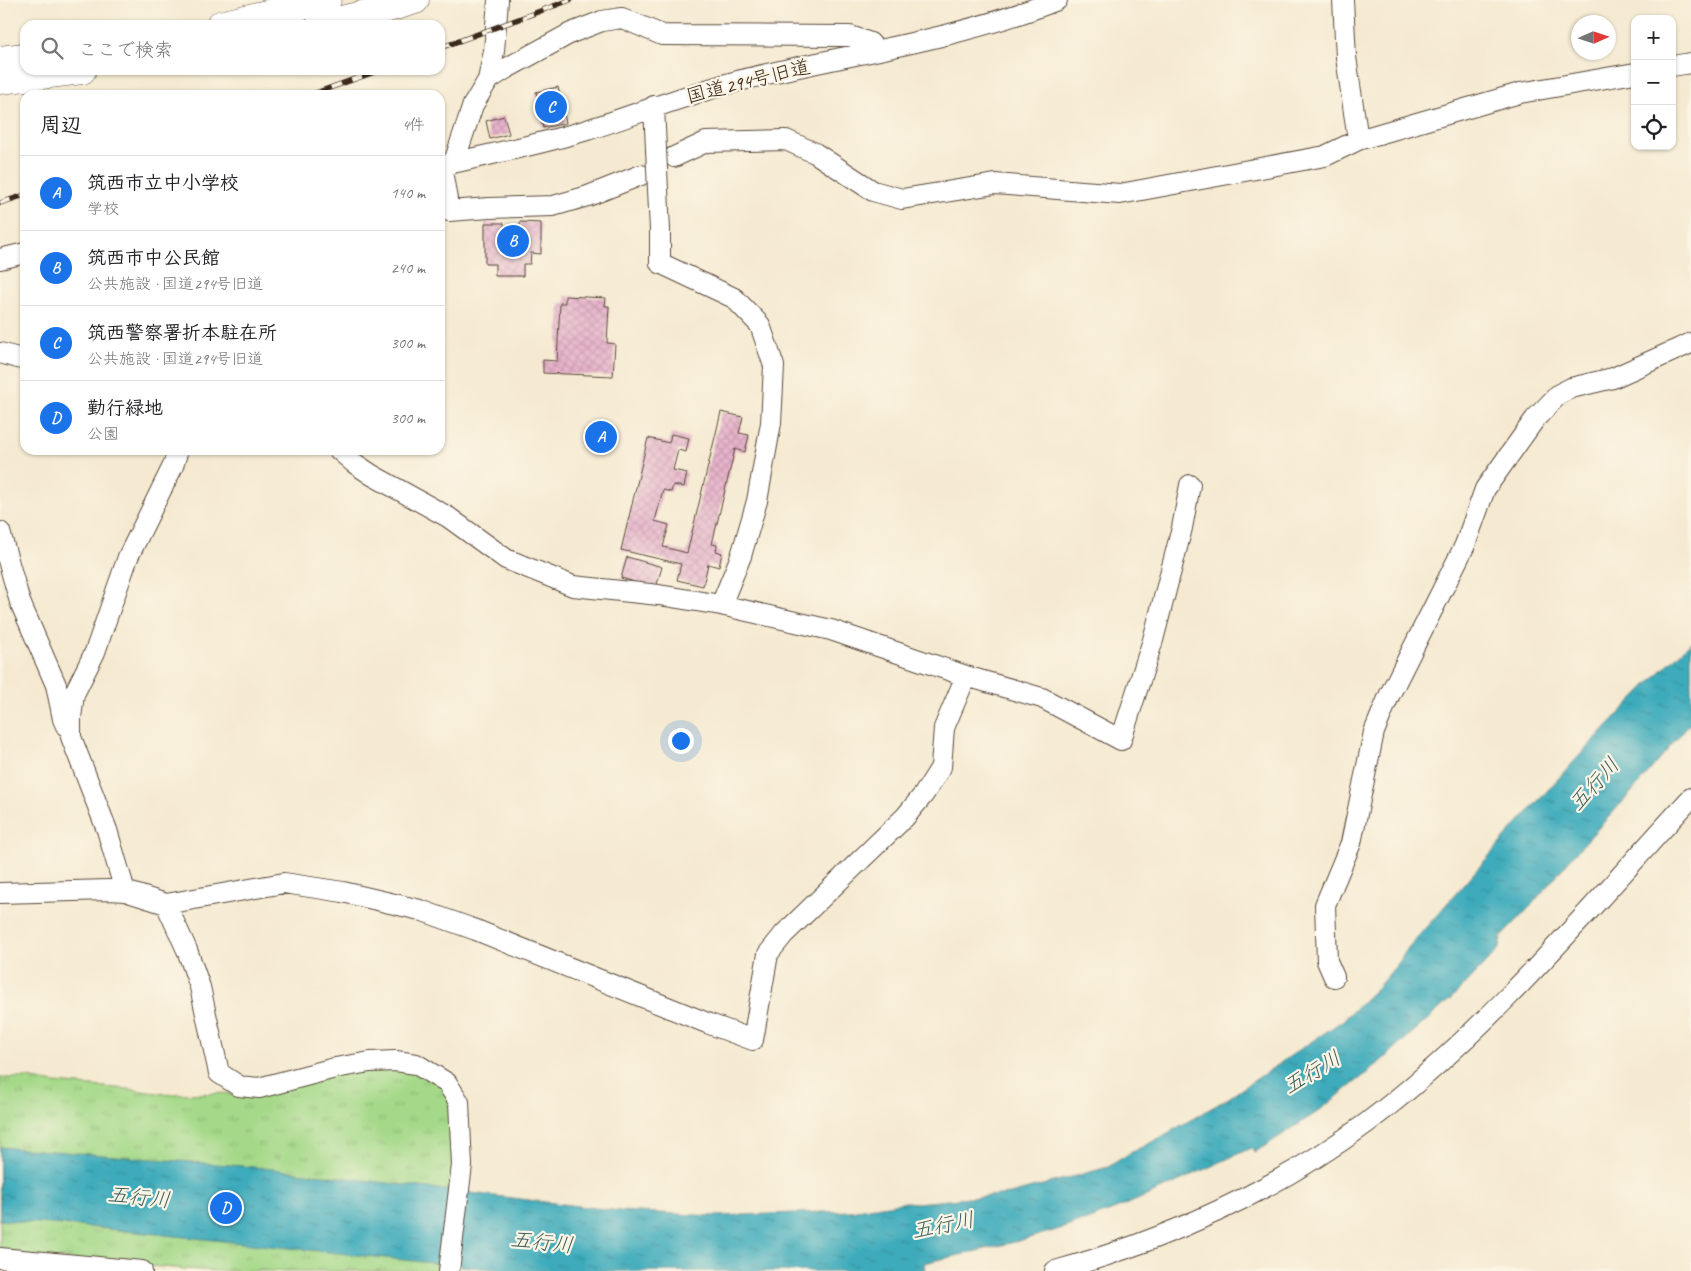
<!DOCTYPE html>
<html lang="ja">
<head>
<meta charset="utf-8">
<style>
  body { margin:0; font-family:Caveat,"Klee One",sans-serif; background:#f2f2f2; color:#202124 }
  .controls { position:absolute; right:15px; top:15px; display:grid; overflow:hidden; border-radius:10px; box-shadow:0 1px 4px #0004 }
  .controls button { width:45px; height:45px; display:grid; place-items:center; padding:0; border:0; border-bottom:1px solid #e0e0e0; background:#fff; color:#202124; font:25px sans-serif }
  .compass { position:absolute; left:1571px; top:15px; width:45px; height:45px; border-radius:50%; background:#fff; box-shadow:0 1px 4px #0004; rotate:87deg }
  .you { position:absolute; left:680px; top:740px; width:18px; height:18px; margin:-12px; border:4px solid #fff; border-radius:50%; background:#1a73e8; box-shadow:0 0 0 8px #1a73e833 }
  .badge { display:grid; place-items:center; width:32px; height:32px; border-radius:50%; background:#1a73e8; color:#fff; font-size:16px; font-weight:700 }
  .pin { position:absolute; translate:-50% -50%; border:2px solid #fff; box-shadow:0 1px 5px #0006 }
  .list { margin:0; padding:0; list-style:none }
  h2 { display:flex; justify-content:space-between; align-items:center; height:65px; margin:0; padding:0 20px; font-size:21px }
  h2 small { font-size:16px; font-weight:400; color:#757577 }
  .list li { display:grid; grid-template-columns:32px 1fr auto; gap:15px; align-items:center; box-sizing:border-box; height:75px; padding:0 20px; border-top:1px solid #e0e0e0 }
  .list b { display:block; font-size:19px; white-space:nowrap }
  .list p { margin:0; font-size:16px; white-space:nowrap; color:#757577 }
  .list em { font-size:16px; font-style:normal; color:#757577 }
  .icon { flex:none; width:28px; height:28px; fill:none; stroke:currentColor; stroke-width:2; stroke-linecap:round; stroke-linejoin:round }
  .map { position:relative; flex:none; width:1691px; height:1271px; overflow:hidden }
  .search { position:absolute; background:#fff; box-shadow:0 1px 4px #0004; left:20px; top:20px; width:425px; height:55px; display:flex; align-items:center; gap:12px; box-sizing:border-box; padding:0 18px; border-radius:15px; color:#757577; font-size:19px }
  .panel { position:absolute; background:#fff; box-shadow:0 1px 4px #0004; left:20px; top:90px; width:425px; height:365px; border-radius:15px }
  .map>svg:first-child { display:block }
  .grass { fill:url(#grass-tufts); stroke:#708254 }
  .water { fill:url(#water-ripples); stroke:#3c6a6c }
  .building { fill:url(#building-cross-hatch) }
  .lines { fill:none; stroke-linecap:round; stroke-linejoin:round }
  .minor-casing { stroke:#574739; stroke-width:22 }
  .highway-casing { stroke:#574739; stroke-width:29 }
  .minor { stroke:#fff; stroke-width:20 }
  .highway { stroke:#fff; stroke-width:28 }
  .rail-casing { stroke:#3b2a1e; stroke-width:5.5 }
  .rail { stroke:#fcf5e5; stroke-width:4; stroke-dasharray:11; stroke-linecap:butt }
  .minor-bridge-casing { stroke:#574739; stroke-width:22; stroke-linecap:butt }
  .minor-bridge { stroke:#fff; stroke-width:20 }
  .labels { text-anchor:middle; stroke-width:4.5; stroke-linejoin:round; paint-order:stroke }
  .street-label { font-size:20px; fill:#3b2a1e; stroke:#fcf5e5 }
  .water-label { font-size:21px; font-style:italic; fill:#3c5e5d; stroke:#fcf5e5 }
</style>
</head>
<body>
<div class="map">
<svg width="1691" height="1271" viewBox="0 0 1691 1271">
  <defs>
    <pattern id="grass-tufts" width="24" height="20" patternUnits="userSpaceOnUse" patternTransform="scale(1.25)"><rect width="24" height="20" fill="#a5d989"/><path d="M3 7l-1-3M5 7V3M7 7l1-3M15 17l-1-3M17 17v-4M19 17l1-3" fill="none" stroke="#8fba76"/></pattern>
    <pattern id="water-ripples" width="26" height="14" patternUnits="userSpaceOnUse" patternTransform="scale(1.25)"><rect width="26" height="14" fill="#3dabbb"/><path d="M2 4q2-2 4 0t4 0M15 11q2-2 4 0t4 0" fill="none" stroke="#348b97"/></pattern>
    <pattern id="building-cross-hatch" width="8" height="8" patternUnits="userSpaceOnUse" patternTransform="scale(1.25)"><rect width="8" height="8" fill="#e6b2ca"/><path d="M0 0l8 8M0 8l8-8" fill="none" stroke="#c699ad"/></pattern>
  </defs>
  <rect width="100%" height="100%" fill="#fcf5e5"/>
  <filter id="ink" filterUnits="userSpaceOnUse"><feTurbulence type="fractalNoise" baseFrequency=".02" numOctaves="2"/><feDisplacementMap in="SourceGraphic" scale="10" xChannelSelector="R" yChannelSelector="G"/><feConvolveMatrix kernelMatrix="1 2 1 2 8 2 1 2 1" color-interpolation-filters="sRGB"/></filter>
  <filter id="wash" filterUnits="userSpaceOnUse"><feTurbulence type="fractalNoise" baseFrequency=".0096" numOctaves="4" result="noise"/><feDisplacementMap in="SourceGraphic" scale="20" xChannelSelector="R" yChannelSelector="G"/><feGaussianBlur stdDeviation="1.12" result="paint"/><feColorMatrix in="noise" values="0 0 0 0 0 0 0 0 0 0 0 0 0 0 0 0 0 1.4 0 .05"/><feComposite in="paint" operator="in"/></filter>
  <g filter="url(#wash)">
    <rect width="100%" height="100%" fill="#f5ead1"/>
    <path class="grass" d="M 414,1068 L 447,1088 L 457,1162 L 444,1271 L 212,1271 L 0,1254 L 0,1078 L 27,1078 L 55,1083 L 127,1089 L 165,1094 L 254,1093 L 336,1072 Z"/>
    <path class="water" d="M 1691,642 L 1691,722 L 1631,793 L 1579,849 L 1528,909 L 1501,937 L 1500,948 L 1455,995 L 1371,1070 L 1316,1113 L 1254,1153 L 1251,1148 C 1191,1175 1131,1206 1069,1226 C 1021,1242 973,1252 924,1263 L 925,1270 L 914,1271 L 509,1271 L 89,1227 L 0,1220 L 0,1147 L 255,1167 L 620,1211 L 715,1216 L 850,1211 L 906,1202 L 917,1203 L 1010,1194 L 1108,1167 L 1130,1153 L 1154,1141 L 1227,1099 L 1342,1021 L 1377,988 L 1400,961 L 1406,950 C 1499,845 1590,738 1691,642 Z"/>
    <g id="blocks">
      <path class="building" d="M 558,87 L 566,123 L 543,128 L 536,92 Z
        M 504,116 L 509,134 L 490,139 L 486,121 Z
        M 520,222 L 541,223 L 541,254 L 531,253 L 530,264 L 523,264 L 523,276 L 495,276 L 495,264 L 485,264 L 485,223 L 504,223 L 504,229 L 520,230 Z
        M 565,296 L 606,298 L 605,306 L 609,306 L 607,343 L 615,344 L 613,376 L 543,373 L 543,360 L 557,361 L 560,303 L 565,303 Z
        M 721,412 L 743,417 L 739,433 L 749,435 L 745,452 L 735,449 L 712,544 L 717,545 L 716,551 L 722,553 L 719,567 L 708,564 L 703,586 L 677,580 L 681,564 L 621,550 L 648,438 L 669,443 L 671,434 L 689,438 L 686,452 L 678,450 L 673,470 L 687,473 L 684,487 L 673,485 L 671,492 L 663,490 L 655,521 L 669,525 L 663,547 L 687,553 Z
        M 627,557 L 662,567 L 656,588 L 621,578 Z"/>
    </g>
  </g>
  <g filter="url(#ink)">
    <use href="#blocks" fill-opacity="0" stroke="#574739" stroke-width="1"/>
    <g class="lines">
      <g class="minor-casing">
        <path id="minor" d="M 1343,0 L 1346,57 L 1358,140
          M 1672,66 L 1691,63
          M 488,80 L 507,68 L 571,33 L 602,21 L 615,19 L 622,18 L 662,35 L 850,36 L 870,43 L 876,50
          M 654,106 L 656,149
          M 674,157 L 706,142 L 786,140 L 815,153 L 873,191 L 902,199 L 995,184 L 1120,194 L 1325,156 L 1358,140 L 1520,93 L 1635,73
          M 454,162 L 473,105 L 488,80 L 494,51 L 498,0
          M 441,165 L 449,211 L 489,208 L 553,206 L 588,196 L 641,175
          M 440,166 C 489,154 539,145 587,130 C 638,114 687,94 738,81 C 845,54 955,41 1057,0
          M 660,230 L 660,263 L 734,298 L 760,325 L 774,366 L 771,423 L 757,501 L 741,556 L 721,605
          M 0,259 L 25,253
          M 0,353 L 25,360
          M 339,450 L 354,463 L 372,475 L 448,517 L 506,559 L 573,586 L 659,595 L 721,605 L 831,630 L 966,676 L 1042,698 L 1121,740 L 1153,640 L 1182,528 L 1190,485
          M 0,532 L 20,602 L 56,685 L 63,719 L 66,726
          M 125,891 L 107,830 L 71,737 L 71,718 L 74,694 L 95,652 L 128,557 L 173,466 L 178,450
          M 0,893 L 109,890 L 125,891 L 166,904 L 284,883 L 343,892 L 420,910 L 476,930 L 707,1023 L 753,1040 L 768,954 L 784,934 L 905,817 L 924,794 L 941,767 L 944,728 L 966,676
          M 166,904 L 187,950 L 200,987 L 219,1073 L 239,1086 L 259,1088 L 335,1068 L 370,1062 L 396,1061 L 416,1064 L 447,1083 L 459,1102 L 462,1165 L 449,1271
          M 1334,977 L 1327,961 L 1325,905 L 1351,843 L 1374,732 L 1389,696 L 1465,545 L 1485,489 L 1535,419 L 1559,394 L 1571,388 L 1613,378 L 1691,343
          M 0,1258 L 142,1271
          M 1055,1271 C 1164,1241 1277,1190 1368,1122 C 1489,1030 1588,910 1691,798"/>
      </g>
      <g class="highway-casing">
        <path id="highway" d="M 220,25 L 327,0
          M 320,25 L 378,11 L 415,0
          M 0,60 L 25,57
          M 0,80 L 82,70"/>
      </g>
      <use href="#minor" class="minor"/>
      <use href="#highway" class="highway"/>
      <g class="rail-casing">
        <path id="rail" d="M 440,48 L 570,0
          M 310,95 L 380,70
          M 0,203 L 25,195"/>
      </g>
      <use href="#rail" class="rail"/>
      <g class="minor-bridge-casing">
        <path id="minor-bridge" d="M 656,149 L 660,230"/>
      </g>
      <use href="#minor-bridge" class="minor-bridge"/>
    </g>
  </g>
  <g class="labels">
    <g class="street-label">
      <text transform="translate(748 81) rotate(-14)" y="7">国道294号旧道</text>
    </g>
    <g class="water-label">
      <text transform="translate(1594 784) rotate(-48)" y="7">五行川</text>
      <text transform="translate(1312 1072) rotate(-31)" y="7">五行川</text>
      <text transform="translate(139 1197) rotate(6)" y="7">五行川</text>
      <text transform="translate(943 1225) rotate(-11)" y="7">五行川</text>
      <text transform="translate(542 1242) rotate(6)" y="7">五行川</text>
    </g>
  </g>
</svg>
<div class="controls">
<button>+</button>
<button>−</button>
<button><svg class="icon" aria-label="locate" viewBox="0 0 24 24"><circle cx="12" cy="12" r="6"/><path d="M12 2v4M12 18v4M2 12h4M18 12h4"/></svg></button>
</div>
<svg class="compass" viewBox="-18 -18 36 36"><path d="M0-13l5 13h-10z" fill="#e53935"/><path d="M0 13l5-13h-10z" fill="#757577"/></svg>
<div class="you"></div>
<div class="pin badge" style="left:601px;top:437px">A</div>
<div class="pin badge" style="left:513px;top:241px">B</div>
<div class="pin badge" style="left:551px;top:107px">C</div>
<div class="pin badge" style="left:226px;top:1208px">D</div>
<div class="search"><svg class="icon" aria-label="search" viewBox="0 0 24 24"><circle cx="10" cy="10" r="6"/><path d="M15 15l6 6"/></svg>ここで検索</div>
<section class="panel">
<h2>周辺<small>4件</small></h2>
<ul class="list">
<li><span class="badge">A</span><div><b>筑西市立中小学校</b><p>学校</p></div><em>140 m</em></li>
<li><span class="badge">B</span><div><b>筑西市中公民館</b><p>公共施設 · 国道294号旧道</p></div><em>240 m</em></li>
<li><span class="badge">C</span><div><b>筑西警察署折本駐在所</b><p>公共施設 · 国道294号旧道</p></div><em>300 m</em></li>
<li><span class="badge">D</span><div><b>勤行緑地</b><p>公園</p></div><em>300 m</em></li>
</ul>
</section>
</div>
</body>
</html>
